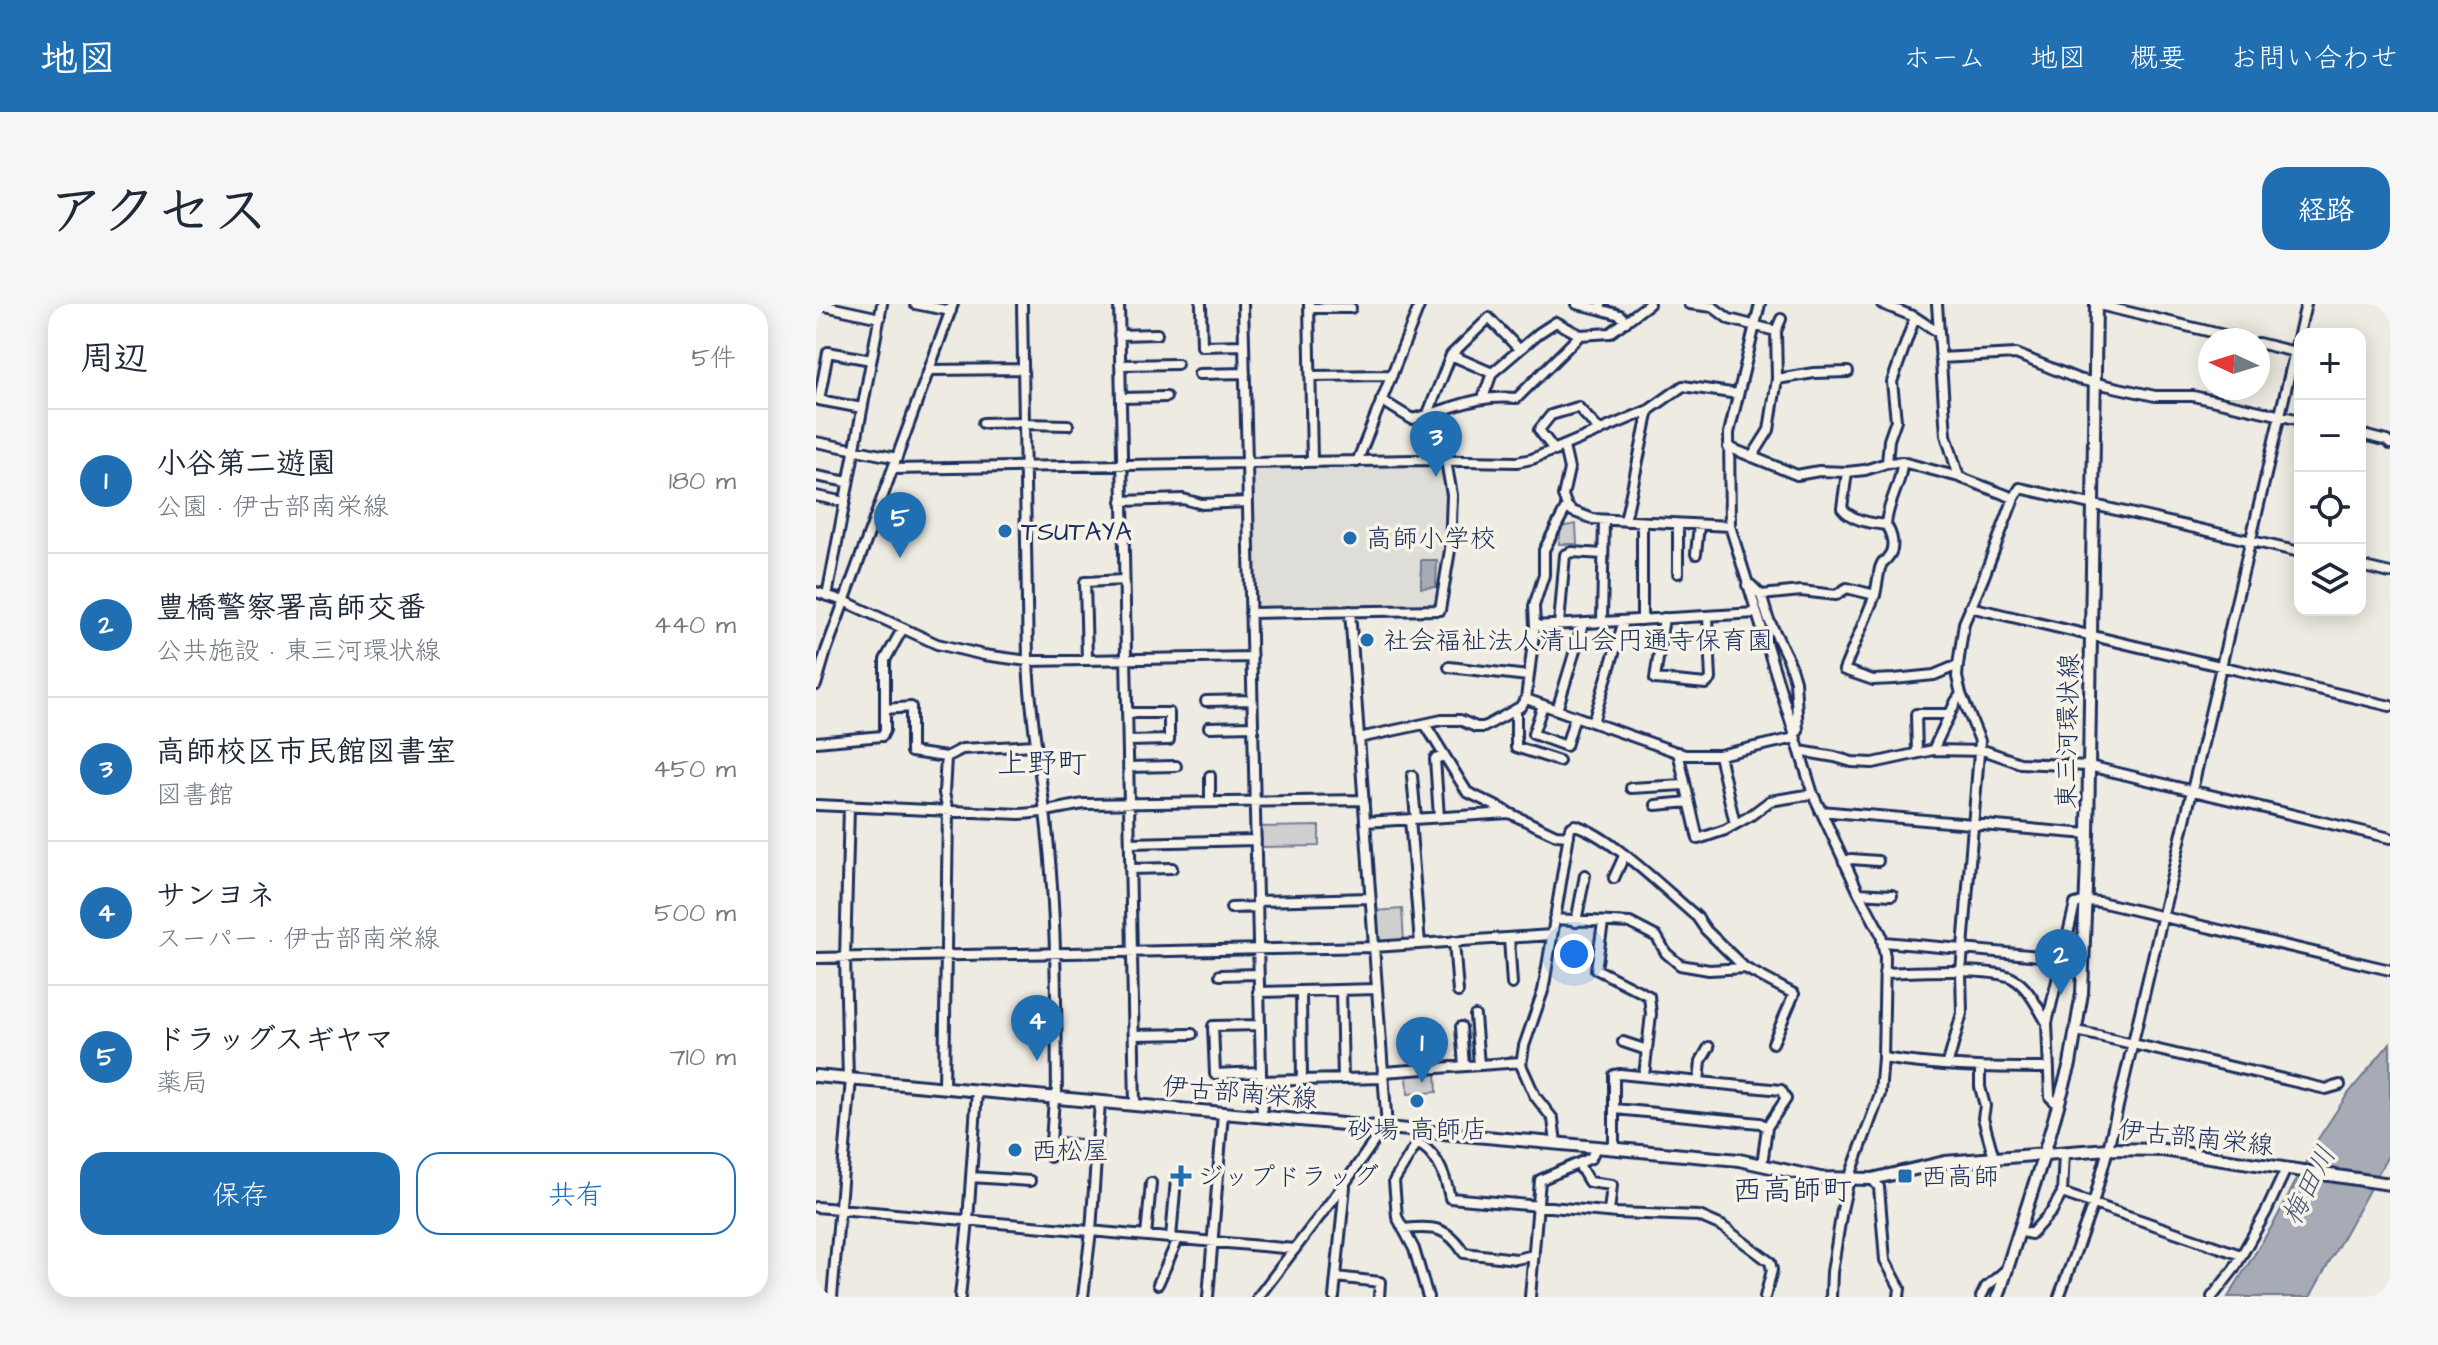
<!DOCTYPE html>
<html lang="ja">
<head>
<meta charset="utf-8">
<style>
  body { margin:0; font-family:"Architects Daughter","Klee One",sans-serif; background:#f6f6f7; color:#1f2937 }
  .controls { position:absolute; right:24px; top:24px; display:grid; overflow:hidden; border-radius:16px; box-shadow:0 4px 20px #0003 }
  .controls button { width:72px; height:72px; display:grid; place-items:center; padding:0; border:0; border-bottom:2px solid #e0e1e3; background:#fff; color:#1f2937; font:40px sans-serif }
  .compass { position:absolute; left:1382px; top:24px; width:72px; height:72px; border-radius:50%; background:#fff; box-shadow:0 4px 20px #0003; rotate:274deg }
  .you { position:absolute; left:758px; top:650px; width:28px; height:28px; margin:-20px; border:6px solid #fff; border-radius:50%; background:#1a73e8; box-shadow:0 0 0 12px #1a73e833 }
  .badge { display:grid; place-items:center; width:52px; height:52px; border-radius:50%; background:#1f6fb2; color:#fff; font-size:26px; font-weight:700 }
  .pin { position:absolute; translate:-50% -66px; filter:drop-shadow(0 2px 4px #0008) }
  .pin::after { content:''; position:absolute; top:42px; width:28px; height:24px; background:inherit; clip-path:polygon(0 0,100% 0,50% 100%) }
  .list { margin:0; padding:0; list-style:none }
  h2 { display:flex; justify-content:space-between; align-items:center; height:104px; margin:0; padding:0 32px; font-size:34px }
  h2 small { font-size:26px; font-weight:400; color:#747a83 }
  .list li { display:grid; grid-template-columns:52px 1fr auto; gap:24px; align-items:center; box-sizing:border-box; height:144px; padding:0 32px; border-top:2px solid #e0e1e3 }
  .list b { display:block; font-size:30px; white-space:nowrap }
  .list p { margin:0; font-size:26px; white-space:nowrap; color:#747a83 }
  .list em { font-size:26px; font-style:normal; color:#747a83 }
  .actions { display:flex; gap:16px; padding:24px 32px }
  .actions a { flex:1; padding:18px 0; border:2px solid #1f6fb2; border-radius:24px; text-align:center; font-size:28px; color:#1f6fb2 }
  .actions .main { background:#1f6fb2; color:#fff }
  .icon { flex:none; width:44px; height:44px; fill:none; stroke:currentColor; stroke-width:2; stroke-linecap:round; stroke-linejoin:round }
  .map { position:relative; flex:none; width:1574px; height:993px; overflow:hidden; border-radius:24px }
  header { display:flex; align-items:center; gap:48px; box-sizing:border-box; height:112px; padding:0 40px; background:#1f6fb2; color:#fff }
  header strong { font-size:38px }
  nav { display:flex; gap:44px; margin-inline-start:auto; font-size:28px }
  .intro { display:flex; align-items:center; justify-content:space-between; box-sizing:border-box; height:192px; padding:0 48px }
  h1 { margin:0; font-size:56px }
  .button { padding:20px 36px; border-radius:24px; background:#1f6fb2; color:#fff; font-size:28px; font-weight:700 }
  main { display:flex; gap:48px; padding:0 48px }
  aside { flex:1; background:#fff; border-radius:24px; box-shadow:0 4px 20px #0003 }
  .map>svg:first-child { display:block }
  .built { fill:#deddd8 }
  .green { fill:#cfcfcf; stroke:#757f96; stroke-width:2 }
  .water { fill:#a6abb5; stroke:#6e7992; stroke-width:2 }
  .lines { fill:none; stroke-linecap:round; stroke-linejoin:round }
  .minor-casing { stroke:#1b2f5e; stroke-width:14 }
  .major-casing { stroke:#1b2f5e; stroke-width:16 }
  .minor { stroke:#f7f3e8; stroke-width:8 }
  .major { stroke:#f7f3e8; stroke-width:10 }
  .poi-dot { fill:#1f6fb2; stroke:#f7f3e8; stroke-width:3 }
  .labels { text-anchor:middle; stroke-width:7; stroke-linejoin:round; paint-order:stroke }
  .poi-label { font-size:26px; fill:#1b2f5e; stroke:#f7f3e8; text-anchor:start }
  .street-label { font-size:26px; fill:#1b2f5e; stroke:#f7f3e8 }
  .water-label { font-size:28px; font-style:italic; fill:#455478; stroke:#f7f3e8 }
  .quarter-label { font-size:30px; fill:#1b2f5e; stroke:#f7f3e8 }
</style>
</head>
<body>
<header>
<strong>地図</strong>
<nav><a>ホーム</a><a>地図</a><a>概要</a><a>お問い合わせ</a></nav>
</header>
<div class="intro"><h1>アクセス</h1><a class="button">経路</a></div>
<main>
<aside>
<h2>周辺<small>5件</small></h2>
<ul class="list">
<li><span class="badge">1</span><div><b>小谷第二遊園</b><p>公園 · 伊古部南栄線</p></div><em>180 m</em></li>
<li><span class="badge">2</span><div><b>豊橋警察署高師交番</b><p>公共施設 · 東三河環状線</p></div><em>440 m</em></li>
<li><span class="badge">3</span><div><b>高師校区市民館図書室</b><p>図書館</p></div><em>450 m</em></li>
<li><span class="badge">4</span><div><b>サンヨネ</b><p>スーパー · 伊古部南栄線</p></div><em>500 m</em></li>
<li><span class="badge">5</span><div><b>ドラッグスギヤマ</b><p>薬局</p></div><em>710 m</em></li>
</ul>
<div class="actions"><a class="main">保存</a><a>共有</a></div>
</aside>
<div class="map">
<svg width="1574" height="993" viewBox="0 0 1574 993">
  <rect width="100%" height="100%" fill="#eeebe2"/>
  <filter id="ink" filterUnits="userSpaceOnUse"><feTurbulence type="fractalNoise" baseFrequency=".0125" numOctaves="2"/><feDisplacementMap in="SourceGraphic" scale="16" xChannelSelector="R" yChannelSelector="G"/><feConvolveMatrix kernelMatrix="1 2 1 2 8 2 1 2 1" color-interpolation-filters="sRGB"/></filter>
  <g filter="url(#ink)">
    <path class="built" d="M 625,159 L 629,163 L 634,188 L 631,241 L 620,303 L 440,306 L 437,304 L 436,161 Z"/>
    <path class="green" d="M 760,220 L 761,240 L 743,240 L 745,223 Z
      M 503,522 L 503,542 L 443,543 L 442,523 Z
      M 586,605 L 588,638 L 562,640 L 559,607 Z
      M 620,768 L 621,788 L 592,790 L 591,770 Z"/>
    <path class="water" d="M 605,256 L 621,256 L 620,283 L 605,284 Z
      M 1574,739 L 1574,848 L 1494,993 L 1412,993 L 1459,917 L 1502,835 L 1531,791 Z"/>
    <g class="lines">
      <g class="minor-casing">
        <path id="minor" d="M 99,0 L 135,7
          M 206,0 L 212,357 C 214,408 223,457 229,508 C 241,603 240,699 241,795
          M 303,0 L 319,801
          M 385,0 L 386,42 L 428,41
          M 493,0 L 496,158
          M 761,0 L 783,5 L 785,1
          M 873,0 L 897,3 L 913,15 L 960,27 L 961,75 L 953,126 L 936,153
          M 944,0 L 913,129 L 914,222 L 997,490 L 1043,589 L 1065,630 L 1069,653 L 1067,754 L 1064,790 L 1033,875 L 1026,906 L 1016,968 L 1015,993
          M 1066,0 L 1099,13 L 1123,29
          M 1121,0 L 1130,131 L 1143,173
          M 1279,0 L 1429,36
          M 9,2 L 64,14
          M 493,4 L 535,4
          M 783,5 L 804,11 L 810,18
          M 960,27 L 965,15
          M 303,31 L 341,30
          M 1442,39 L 1479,48
          M 635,51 L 676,69
          M 1124,54 L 1200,50 L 1262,75 L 1339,92 L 1377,92 L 1484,116
          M 304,61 L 361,60
          M 113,66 L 207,65
          M 383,70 L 429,69
          M 495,72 L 576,71
          M 961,75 L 998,69 L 1032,68
          M 305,94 L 350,93
          M 667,94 L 676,69 L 723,29 L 740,18 L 764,31
          M 565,96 L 596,115 C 635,106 658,90 701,94 L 764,31 L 794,29 L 833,0
          M 46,104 L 3,96 L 12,48 L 55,56
          M 611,112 L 635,51 L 673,14 L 703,45
          M 167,119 L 208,118
          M 208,120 L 252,121
          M 1544,130 L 1571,137 L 1574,140
          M 0,138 L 81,154
          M 748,143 L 753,165 L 747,192 L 751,202
          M 912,143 L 981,171 L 1003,167 L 1031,168 L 1049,166 L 1071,159 L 1086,158 L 1143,173 L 1198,194 L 1204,184 L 1484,248
          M 739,147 L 723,126 L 735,111 L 762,103 L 784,127
          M 541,158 L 604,0
          M 1071,159 L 1073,136 L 1080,116 L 1076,78 L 1099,13
          M 77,165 L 431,159 L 427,0
          M 1031,168 L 1026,204 C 1036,217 1055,219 1070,221 C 1076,230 1080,244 1072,253 C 1065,263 1069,252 1064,264 C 1062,273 1061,282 1059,291
          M 0,172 L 32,178
          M 0,192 L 29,198
          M 306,197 L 367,195 L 386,200 L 432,198
          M 809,217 L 833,106
          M 826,218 L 826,316
          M 862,220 L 862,269
          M 1070,221 C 1071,198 1086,180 1086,158
          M 880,250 L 883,221
          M 1544,262 L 1574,269
          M 931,281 L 935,281 L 945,291 L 952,314 L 973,357 L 979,377 L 982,427 L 978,430
          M 0,288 L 28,297 L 121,340 L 168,351 L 212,357 L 436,353
          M 945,291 L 985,287 L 1020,291 L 1031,284 L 1059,291 L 1028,366 L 1057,376 L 1078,375 L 1118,371 L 1142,361
          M 11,292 L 66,0
          M 1154,303 L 1574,402
          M 534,307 L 571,824
          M 434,309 L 624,306 L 634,246 L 636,191 L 630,157
          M 848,314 L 839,375 L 890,380 L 895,375 L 892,312
          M 786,318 L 788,216
          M 743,320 L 749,251 L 756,248 L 787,250
          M 719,322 L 718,302 L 728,271 L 728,246 L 751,202 L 756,207 L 777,215 L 914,222
          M 87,324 L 69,356 L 69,405 L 95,403 L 95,448 L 130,453 L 128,489 L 132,508 L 128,784
          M 271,356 L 269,278 L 308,276
          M 633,363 L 712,372
          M 0,381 L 10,347 L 137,0
          M 710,395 L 869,451 L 903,451 L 979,434
          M 390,397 L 436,396
          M 727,401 L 717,430 L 750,442 L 759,412
          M 700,405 L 700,443 L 743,457
          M 741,406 L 767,320
          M 311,409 L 353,409 L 353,436 L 312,437
          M 777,418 L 808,317
          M 609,420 L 651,488 L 692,508
          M 393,423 L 437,422
          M 543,434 L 626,416 L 644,416 L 660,423 L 668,423 L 704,403 L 710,395 L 719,322 L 940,309
          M 0,438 L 66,432 L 69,426 L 69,405
          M 1117,446 L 1140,397 L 1145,390
          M 984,447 L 1019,453 L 1036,458 L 1057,459 L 1117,446 L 1170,447 L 1204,459 L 1273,462 L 1574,534
          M 862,448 L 882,535 L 909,526 L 934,512 L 954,497 L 997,490
          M 1101,449 L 1100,410 L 1134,410
          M 903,451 L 919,520
          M 130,453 L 146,445 L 219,441
          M 312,463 L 360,462
          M 394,472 L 394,498
          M 596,472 L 600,515
          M 815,484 L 868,481
          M 0,501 L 204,510 C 226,510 246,503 268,500 L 548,496
          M 840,501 L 873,498
          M 1004,507 L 1272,530
          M 623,513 L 619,455 L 628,452
          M 594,515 L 604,640
          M 549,518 L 693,509 L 740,531 L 753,532
          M 314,539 L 440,536
          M 1028,558 L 1035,555 L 1062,557
          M 314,565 L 356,564
          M 798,574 L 808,552
          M 1043,589 L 1076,591
          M 441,597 L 554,594
          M 415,604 L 441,603
          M 738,615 L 814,619 L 841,633 L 850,649 L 864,661 L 893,666 L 929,664 L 978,690 L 957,739
          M 760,618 L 769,571
          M 787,619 L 780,665 L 833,692 L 835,710 L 828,772
          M 693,634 L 696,680
          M 638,637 L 642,688
          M 1068,638 L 1246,654
          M 0,654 L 558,643 L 735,631
          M 1068,669 C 1096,668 1174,663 1196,674 C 1212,682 1222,704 1231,719
          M 404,671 L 442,670
          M 525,686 L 527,775
          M 485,687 L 486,775
          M 442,688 L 561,685
          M 659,712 L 663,761
          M 443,721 L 397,722 L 399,770 L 444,768
          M 645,723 L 648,762
          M 605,726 L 607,765
          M 1261,727 L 1510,785 L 1524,781
          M 318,731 L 376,730
          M 807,738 L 831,746
          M 1067,754 C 1122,763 1177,764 1233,764
          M 1132,759 L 1146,709 L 1145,668 L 1164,437 L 1145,390 L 1141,373 L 1142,361 L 1148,319 L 1167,275 L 1198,194
          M 1164,764 L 1164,783 L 1169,802 L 1167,814 L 1178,854
          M 567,768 L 705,758
          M 32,775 L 29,654 L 33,503
          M 444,777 L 567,774
          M 883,778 L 885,757 L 893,743
          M 1242,801 L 1234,793 L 1231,719 L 1259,600 L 1270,597 L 1284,598 L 1574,666
          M 799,805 L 944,819 L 951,823
          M 446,812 L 431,159 L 599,156 L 701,158 L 716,155 L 833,106 L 867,82 L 922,90
          M 601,835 L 601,839 L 578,877 L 581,913 L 598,945 L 612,993
          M 235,838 L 281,843
          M 601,839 C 621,848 630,874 634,894 L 801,909 L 883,912 L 906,922 L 954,958 L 956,966 L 949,993
          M 740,839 L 737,815 L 719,792 L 705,761 L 708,742 L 727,687 L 754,524 L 759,521 C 795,532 850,587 881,613 L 890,626 L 929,664
          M 798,844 L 798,771 L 804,770 L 965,786 L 970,795 L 951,823 L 946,861
          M 234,853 L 238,794
          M 763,861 L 773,878 L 796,881 L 793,908
          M 155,873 L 214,877
          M 1056,875 L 1063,883 L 1069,956 L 1084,984 L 1083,993
          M 1246,889 L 1425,951
          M 0,903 L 479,945
          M 587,925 C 617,922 631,922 648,949 L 700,955 L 718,951
          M 1203,927 L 1215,930 L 1236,907 L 1246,889 L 1248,849
          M 330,932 L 335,879
          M 355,934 L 360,875
          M 520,973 L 564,978 L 563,993
          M 342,980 L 362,935
          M 16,993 L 35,775
          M 144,993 L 152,917 L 161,787
          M 267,993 L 275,927 L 284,798
          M 392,993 L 407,809
          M 442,993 L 529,879 L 568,823
          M 518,993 L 529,882
          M 714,993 L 724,876 L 775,854 L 780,843
          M 1165,993 L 1170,983 L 1191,965
          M 1243,993 L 1277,900 L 1292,845 L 1490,0
          M 1396,993 L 1418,965 L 1450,908 L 1470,865"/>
      </g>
      <g class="major-casing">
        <path id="major" d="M 0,772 L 923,856 L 1004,874 L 1056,875 L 1129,858 L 1292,845 L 1347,846 L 1574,880
          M 1182,993 L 1228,850 L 1254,760 L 1266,689 L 1272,530 L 1280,0"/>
      </g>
      <use href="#minor" class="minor"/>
      <use href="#major" class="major"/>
    </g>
  </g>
  <g class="poi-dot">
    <circle cx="189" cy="227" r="8"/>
    <circle cx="534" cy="234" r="8"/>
    <circle cx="551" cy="336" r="8"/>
    <circle cx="601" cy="797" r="8"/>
    <circle cx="199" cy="846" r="8"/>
    <path d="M361 860h8v8h8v8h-8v8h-8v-8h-8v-8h8z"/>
    <rect x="1081" y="864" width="16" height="16" rx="4"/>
  </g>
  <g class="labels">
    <g class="poi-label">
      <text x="205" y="236">TSUTAYA</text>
      <text x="550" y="243">高師小学校</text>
      <text x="567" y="345">社会福祉法人清山会円通寺保育園</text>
      <text x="601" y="834" text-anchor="middle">砂場 高師店</text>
      <text x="215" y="855">西松屋</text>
      <text x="381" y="881">ジップドラッグ</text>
      <text x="1105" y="881">西高師</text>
    </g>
    <g class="street-label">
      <text transform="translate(1251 427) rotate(-89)" y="9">東三河環状線</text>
      <text transform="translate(424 788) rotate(5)" y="9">伊古部南栄線</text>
      <text transform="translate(1380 833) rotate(6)" y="9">伊古部南栄線</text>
    </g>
    <g class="water-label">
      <text transform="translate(1492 881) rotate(-63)" y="10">梅田川</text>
    </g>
    <g class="quarter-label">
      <text x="226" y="469">上野町</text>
      <text x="976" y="896">西高師町</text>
    </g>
  </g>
</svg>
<div class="controls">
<button>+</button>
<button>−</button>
<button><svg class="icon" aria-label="locate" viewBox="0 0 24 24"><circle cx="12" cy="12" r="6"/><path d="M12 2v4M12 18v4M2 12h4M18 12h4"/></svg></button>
<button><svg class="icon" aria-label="layers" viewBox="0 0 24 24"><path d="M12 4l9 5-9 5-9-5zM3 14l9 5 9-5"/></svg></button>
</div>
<svg class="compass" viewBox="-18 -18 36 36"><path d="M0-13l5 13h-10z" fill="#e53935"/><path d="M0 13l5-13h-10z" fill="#747a83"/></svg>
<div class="you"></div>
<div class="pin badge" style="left:606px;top:779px">1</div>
<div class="pin badge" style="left:1245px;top:691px">2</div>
<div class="pin badge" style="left:620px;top:173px">3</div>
<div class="pin badge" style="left:221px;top:757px">4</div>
<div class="pin badge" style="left:84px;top:254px">5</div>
</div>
</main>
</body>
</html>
